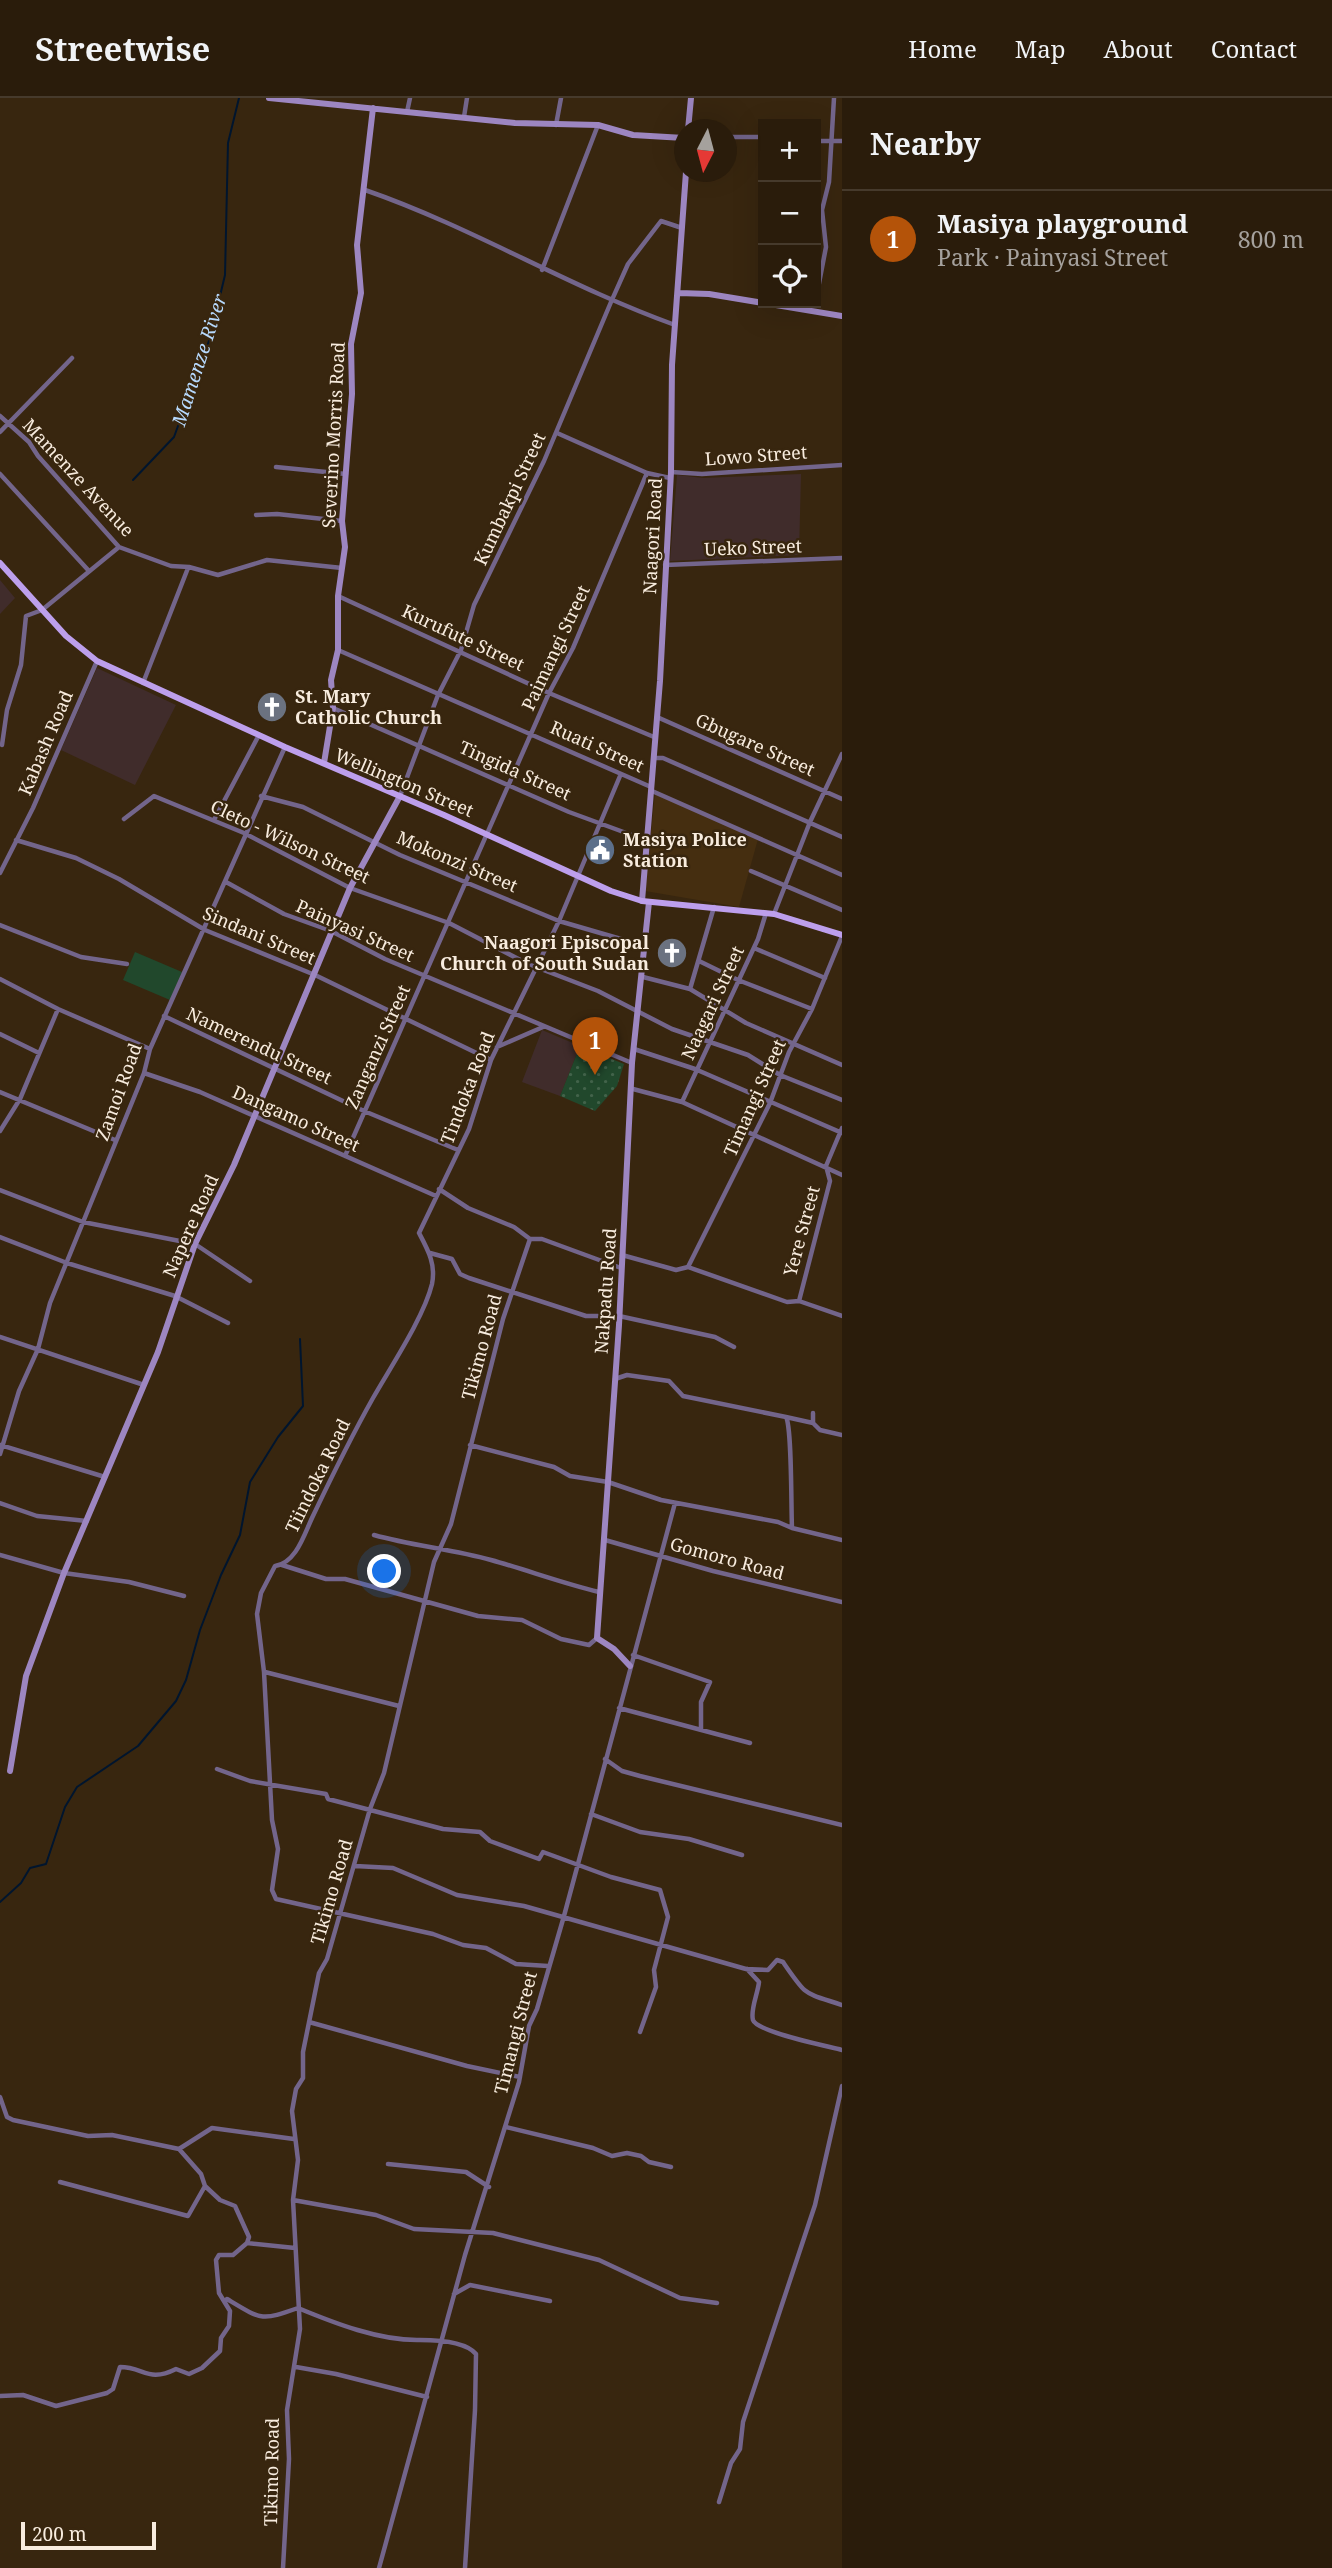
<!DOCTYPE html>
<html lang="en">
<head>
<meta charset="utf-8">
<style>
  body { margin:0; font-family:"Noto Serif",serif; background:#362919; color:#f1f3f6 }
  .controls { position:absolute; right:21px; top:21px; display:grid; overflow:hidden; border-radius:0px; box-shadow:0 7px 28px #0002 }
  .controls button { width:63px; height:63px; display:grid; place-items:center; padding:0; border:0; border-bottom:2px solid #463a2c; background:#2a1c0b; color:#f1f3f6; font:35px sans-serif }
  .compass { position:absolute; left:674px; top:21px; width:63px; height:63px; border-radius:50%; background:#2a1c0b; box-shadow:0 7px 28px #0002; rotate:186deg }
  .scale { position:absolute; left:21px; bottom:18px; width:135px; box-sizing:border-box; padding-left:7px; border:4px solid #f8ecde; border-top:0; font-size:19px; line-height:24px; white-space:nowrap; color:#f8ecde; -webkit-text-stroke:5px #38260f; paint-order:stroke }
  .you { position:absolute; left:385px; top:1474px; width:24px; height:24px; margin:-18px; border:5px solid #fff; border-radius:50%; background:#1a73e8; box-shadow:0 0 0 10px #1a73e833 }
  .badge { display:grid; place-items:center; width:46px; height:46px; border-radius:50%; background:#b45309; color:#fff; font-size:23px; font-weight:700 }
  .pin { position:absolute; translate:-50% -58px; filter:drop-shadow(0 2px 4px #0008) }
  .pin::after { content:''; position:absolute; top:37px; width:24px; height:21px; background:inherit; clip-path:polygon(0 0,100% 0,50% 100%) }
  .list { margin:0; padding:0; list-style:none }
  h2 { display:flex; justify-content:space-between; align-items:center; height:91px; margin:0; padding:0 28px; font-size:30px }
  h2 small { font-size:23px; font-weight:400; color:#a5a19d }
  .list li { display:grid; grid-template-columns:46px 1fr auto; gap:21px; align-items:center; box-sizing:border-box; height:98px; padding:0 28px; border-top:2px solid #463a2c }
  .list b { display:block; font-size:26px; white-space:nowrap }
  .list p { margin:0; font-size:23px; white-space:nowrap; color:#a5a19d }
  .list em { font-size:23px; font-style:normal; color:#a5a19d }
  .icon { flex:none; width:38px; height:38px; fill:none; stroke:currentColor; stroke-width:2; stroke-linecap:round; stroke-linejoin:round }
  .map { position:relative; flex:none; width:842px; height:2470px; overflow:hidden }
  header { display:flex; align-items:center; gap:42px; box-sizing:border-box; height:98px; padding:0 35px; background:#2a1c0b; border-bottom:2px solid #463a2c }
  header strong { font-size:33px }
  nav { display:flex; gap:38px; margin-inline-start:auto; font-size:24px }
  main { display:flex }
  aside { flex:1; background:#2a1c0b }
  .map>svg:first-child { display:block }
  .built { fill:#452e10 }
  .education { fill:#402c2b }
  .green { fill:#21482c }
  .park { fill:url(#park-dots) }
  .lines { fill:none; stroke-linecap:round; stroke-linejoin:round }
  .stream { stroke:#00152e; stroke-width:2 }
  .street { stroke:#73658b; stroke-width:4.5 }
  .secondary { stroke:#9d86c1; stroke-width:6 }
  .primary { stroke:#bd9fec; stroke-width:6 }
  .labels { text-anchor:middle; stroke-width:5; stroke-linejoin:round; paint-order:stroke }
  .street-label { font-size:18px; fill:#f8ecde; stroke:#38260f }
  .poi-label { font-size:18px; font-weight:bold; fill:#f8ecde; stroke:#38260f; text-anchor:start }
  .water-label { font-size:19px; font-style:italic; fill:#b7d9fd; stroke:#38260f }
</style>
</head>
<body>
<header>
<strong>Streetwise</strong>
<nav><a>Home</a><a>Map</a><a>About</a><a>Contact</a></nav>
</header>
<main>
<div class="map">
<svg width="842" height="2470" viewBox="0 0 842 2470">
  <defs>
    <pattern id="park-dots" width="8" height="8" patternUnits="userSpaceOnUse" patternTransform="scale(1.75)"><rect width="8" height="8" fill="#21482c"/><path d="M2 2h.1M6 6h.1" fill="none" stroke="#42634a" stroke-width="1.8" stroke-linecap="round"/></pattern>
  </defs>
  <rect width="100%" height="100%" fill="#38260f"/>
  <path class="built" d="M 655,696 L 758,741 L 739,809 L 645,793 Z"/>
  <path class="education" d="M 801,376 L 799,457 L 670,463 L 677,377 L 703,380 Z
    M 0,482 L 15,500 L 0,516 Z
    M 97,570 L 176,607 L 135,687 L 61,652 Z
    M 542,932 L 580,948 L 560,998 L 522,984 Z"/>
  <path class="green" d="M 135,854 L 182,874 L 170,902 L 123,882 Z"/>
  <path class="park" d="M 580,948 L 624,966 L 617,988 L 595,1013 L 560,998 Z"/>
  <g class="lines">
    <path class="stream" d="M 133,382 L 174,339 L 210,240 L 225,177 L 228,45 L 239,0
      M 0,1804 L 21,1785 L 30,1770 L 46,1766 L 65,1709 L 77,1689 L 138,1648 L 176,1603 L 186,1582 L 200,1532 L 221,1477 L 240,1437 L 250,1384 L 278,1339 L 303,1308 L 300,1241"/>
    <path class="street" d="M 407,14 L 410,0
      M 464,19 L 467,0
      M 556,27 L 561,0
      M 726,39 L 763,39
      M 816,43 L 842,43
      M 365,92 C 472,129 569,189 675,227
      M 542,172 L 598,27
      M 816,201 L 826,149 L 822,112 L 829,84 L 834,0
      M 0,318 L 29,344 L 38,358 L 119,449 L 171,468 L 189,469 L 218,477 L 267,462 L 342,470
      M 0,334 L 72,260
      M 557,335 L 647,375 L 670,380
      M 276,369 L 346,376
      M 671,374 L 702,376 L 842,367
      M 0,376 L 89,473
      M 256,417 L 277,416 L 342,423
      M 665,467 L 842,460
      M 338,498 L 549,595 L 654,639
      M 338,552 L 651,689
      M 143,585 L 188,470
      M 333,610 L 569,714 L 648,743
      M 657,619 L 842,701
      M 2,647 L 7,612 L 21,567 L 26,518 L 42,512 L 119,449
      M 654,660 L 663,660 L 842,739
      M 652,693 L 842,777
      M 261,698 L 303,709 L 400,757 L 559,823 L 645,848
      M 400,698 L 438,597 L 461,552 L 474,507 L 544,363 L 611,204 L 628,166 L 661,123 L 682,130
      M 124,721 L 154,698 L 244,735 L 350,790 L 449,825 L 528,866 L 598,893 L 672,931 L 748,957 L 780,977 L 842,1002
      M 214,722 L 259,637
      M 16,742 L 76,760 L 119,781 L 205,832 L 315,877 L 491,962
      M 751,773 L 842,812
      M 0,775 L 33,710 L 97,563
      M 226,784 L 284,816 L 331,833 L 385,861 L 632,965
      M 774,816 L 810,724 L 842,656
      M 0,827 L 81,859 L 127,866
      M 754,850 L 825,880
      M 699,863 L 738,882 L 812,911
      M 643,879 L 690,891 L 746,925 L 842,967
      M 0,881 L 58,911 L 150,951
      M 690,891 L 714,809
      M 164,918 L 364,1013 L 458,1052
      M 0,936 L 39,955
      M 497,949 L 543,929
      M 634,951 L 695,971 L 842,1035
      M 144,975 L 200,994 L 436,1098
      M 633,991 L 682,1004 L 842,1077
      M 0,994 L 115,1042
      M 682,1004 L 758,841 L 766,815
      M 0,1033 L 20,1001 L 58,911
      M 345,1058 L 549,595 L 573,550 L 647,375
      M 439,1091 L 468,1110 L 514,1129 L 530,1141 L 542,1141 L 621,1170
      M 0,1092 L 83,1124 L 195,1146 L 250,1183
      M 0,1139 L 67,1165 L 175,1198 L 228,1225
      M 430,1155 L 452,1161 L 460,1176 L 469,1180 L 586,1218 L 619,1218 L 715,1239 L 734,1249
      M 622,1157 L 676,1172 L 688,1169 L 787,1204 L 799,1203 L 842,1218
      M 688,1169 L 770,1005 L 789,954 L 812,911 L 842,838
      M 799,1203 L 830,1083 L 826,1068 L 842,1030
      M 0,1239 L 144,1287
      M 615,1281 L 627,1277 L 669,1283 L 683,1298 L 786,1319
      M 813,1315 L 813,1325 L 820,1332 L 842,1337
      M 0,1347 L 105,1379
      M 470,1347 L 554,1369 L 570,1378 L 608,1384 L 661,1402 L 778,1424 L 792,1430 C 791,1411 792,1329 786,1319 L 813,1325
      M 0,1356 L 19,1293 L 38,1251 L 50,1205 L 144,975 L 150,951 L 285,649
      M 0,1405 L 37,1418 L 87,1423
      M 792,1430 L 842,1442
      M 374,1437 C 413,1448 452,1451 491,1462 C 527,1472 562,1485 599,1494
      M 605,1442 L 713,1473 L 842,1504
      M 0,1457 L 64,1475 L 129,1484 L 184,1498
      M 282,1467 L 326,1481 L 345,1481 L 478,1518 L 522,1522 L 561,1541 L 589,1547 L 597,1540
      M 633,1557 L 710,1584 L 701,1604 L 701,1632
      M 265,1574 L 399,1608
      M 619,1610 L 750,1645
      M 605,1661 L 622,1673 L 640,1678 L 842,1727
      M 217,1671 L 250,1683 L 326,1696 L 328,1701 L 443,1731 L 480,1734 L 490,1743 L 539,1761 L 543,1754 L 611,1779 L 660,1792 L 668,1819 L 654,1872 L 656,1889 L 640,1934
      M 591,1716 L 640,1734 L 689,1741 L 742,1757
      M 355,1768 L 393,1770 L 457,1797 L 524,1808 L 746,1871 L 768,1872 L 777,1862 L 783,1864 C 807,1899 803,1894 842,1907
      M 548,1868 L 516,1866 L 486,1850 L 463,1847 L 433,1836 L 276,1801 L 272,1792 L 278,1751 L 272,1722 L 264,1574 L 257,1516 L 261,1495 L 275,1468 C 296,1465 304,1437 312,1420 C 331,1380 351,1339 373,1300 C 390,1270 424,1219 432,1186 C 436,1166 428,1152 419,1135 L 469,1031 L 491,962 L 559,823 L 620,678
      M 747,1871 L 759,1884 C 758,1895 750,1912 753,1922 C 757,1934 827,1948 842,1952
      M 309,1924 L 467,1968 L 520,1979
      M 0,1999 L 7,2019 L 13,2022 L 88,2038 L 112,2037 L 179,2051 L 201,2076 L 205,2088 L 220,2102 L 235,2108 L 249,2139 L 247,2145 L 233,2157 L 219,2157 L 216,2162 L 219,2195 L 230,2213 L 229,2228 L 221,2240 L 220,2253 L 202,2270 L 189,2276 L 176,2271 C 148,2285 144,2269 120,2269 L 113,2291 L 107,2295 L 56,2308 L 23,2297 L 0,2298
      M 506,2029 L 593,2050 L 612,2058 L 627,2055 L 641,2058 L 649,2064 L 671,2069
      M 179,2051 L 212,2030 L 294,2041
      M 388,2066 L 466,2074 L 489,2089
      M 60,2084 L 188,2118 L 205,2088
      M 293,2102 L 376,2117 L 414,2131 L 493,2135 L 599,2162 L 680,2200 L 717,2205
      M 247,2145 L 295,2150
      M 454,2196 L 470,2187 L 550,2203
      M 227,2201 C 262,2222 261,2223 298,2210 C 334,2225 380,2243 420,2242 C 435,2242 465,2243 476,2256 L 475,2312 L 465,2470
      M 296,2269 L 336,2276 L 427,2299
      M 719,2404 L 731,2365 L 740,2351 L 743,2324 L 815,2107 L 842,1988
      M 283,2470 L 289,2361 L 287,2312 L 300,2231 L 293,2102 L 298,2062 L 292,2013 L 296,1991 L 303,1980 L 303,1954 L 319,1875 L 327,1861 L 370,1711 L 384,1675 L 434,1464 L 451,1426 L 503,1221 L 530,1141
      M 379,2470 L 465,2157 L 519,1984 L 529,1928 L 537,1911 L 564,1818 L 675,1405"/>
    <path class="secondary" d="M 269,0 L 515,25 L 598,27 L 633,37 L 684,40
      M 688,32 L 691,0
      M 679,195 L 709,196 L 842,218
      M 324,665 L 333,610 L 331,582 L 338,552 L 338,498 L 345,449 L 342,423 L 352,296 L 351,246 L 361,195 L 357,147 L 373,10
      M 642,803 L 660,583 L 671,374 L 672,267 L 686,74
      M 630,1568 L 614,1551 L 597,1540 L 619,1227 L 632,965 L 649,804
      M 10,1673 L 26,1578 L 64,1475 L 158,1254 L 195,1146 L 234,1067 L 350,790 L 400,698"/>
    <path class="primary" d="M 0,465 L 66,538 L 97,563 L 285,649 L 444,717 L 611,793 L 642,803 L 774,816 L 842,837"/>
  </g>
  <defs>
    <g id="church-disc" transform="scale(1.575)"><circle r="9.5" fill="#6b7280" stroke="#38260f"/><path d="M-1.2-6h2.4v3.5h3.3v2.4h-3.3V6h-2.4V-.1h-3.3v-2.4h3.3Z" fill="#fff"/></g>
    <g id="civic-disc" transform="scale(1.575)"><circle r="9.5" fill="#5c6f8a" stroke="#38260f"/><path d="M-.6-6.5H3V-4.5H.6V-3L4-1V1h2V6H-6V1h2V-1L-.6-3ZM-1.2 2.5V6h2.4V2.5Z" fill="#fff"/></g>
  </defs>
  <g fill-rule="evenodd">
    <use href="#church-disc" x="272" y="609"/>
    <use href="#civic-disc" x="600" y="752"/>
    <use href="#church-disc" x="672" y="855"/>
  </g>
  <g class="labels">
    <g class="street-label">
      <text transform="translate(334 337) rotate(-87)" y="6">Severino Morris Road</text>
      <text transform="translate(756 358) rotate(-4)" y="6">Lowo Street</text>
      <text transform="translate(78 380) rotate(47)" y="6">Mamenze Avenue</text>
      <text transform="translate(510 401) rotate(-65)" y="6">Kumbakpi Street</text>
      <text transform="translate(653 438) rotate(-87)" y="6">Naagori Road</text>
      <text transform="translate(753 450) rotate(-2)" y="6">Ueko Street</text>
      <text transform="translate(463 540) rotate(25)" y="6">Kurufute Street</text>
      <text transform="translate(556 550) rotate(-65)" y="6">Paimangi Street</text>
      <text transform="translate(46 645) rotate(-67)" y="6">Kabash Road</text>
      <text transform="translate(755 647) rotate(24)" y="6">Gbugare Street</text>
      <text transform="translate(597 649) rotate(24)" y="6">Ruati Street</text>
      <text transform="translate(515 673) rotate(24)" y="6">Tingida Street</text>
      <text transform="translate(404 685) rotate(23)" y="6">Wellington Street</text>
      <text transform="translate(290 744) rotate(25)" y="6">Cleto - Wilson Street</text>
      <text transform="translate(457 764) rotate(23)" y="6">Mokonzi Street</text>
      <text transform="translate(355 833) rotate(24)" y="6">Painyasi Street</text>
      <text transform="translate(259 838) rotate(23)" y="6">Sindani Street</text>
      <text transform="translate(713 905) rotate(-65)" y="6">Naagari Street</text>
      <text transform="translate(259 948) rotate(25)" y="6">Namerendu Street</text>
      <text transform="translate(378 949) rotate(-66)" y="6">Zanganzi Street</text>
      <text transform="translate(468 990) rotate(-69)" y="6">Tindoka Road</text>
      <text transform="translate(119 994) rotate(-70)" y="6">Zamoi Road</text>
      <text transform="translate(755 1000) rotate(-66)" y="6">Timangi Street</text>
      <text transform="translate(296 1021) rotate(24)" y="6">Dangamo Street</text>
      <text transform="translate(191 1128) rotate(-66)" y="6">Napere Road</text>
      <text transform="translate(802 1133) rotate(-75)" y="6">Yere Street</text>
      <text transform="translate(606 1193) rotate(-86)" y="6">Nakpadu Road</text>
      <text transform="translate(482 1249) rotate(-75)" y="6">Tikimo Road</text>
      <text transform="translate(318 1378) rotate(-64)" y="6">Tiindoka Road</text>
      <text transform="translate(727 1461) rotate(15)" y="6">Gomoro Road</text>
      <text transform="translate(332 1794) rotate(-74)" y="6">Tikimo Road</text>
      <text transform="translate(516 1935) rotate(-76)" y="6">Timangi Street</text>
      <text transform="translate(272 2374) rotate(-89)" y="6">Tikimo Road</text>
    </g>
    <g class="poi-label">
      <text x="295" y="605">St. Mary<tspan x="295" dy="21">Catholic Church</tspan></text>
      <text x="623" y="748">Masiya Police<tspan x="623" dy="21">Station</tspan></text>
      <text x="649" y="851" text-anchor="end">Naagori Episcopal<tspan x="649" dy="21">Church of South Sudan</tspan></text>
    </g>
    <g class="water-label">
      <text transform="translate(199 262) rotate(-72)" y="7">Mamenze River</text>
    </g>
  </g>
</svg>
<div class="controls">
<button>+</button>
<button>−</button>
<button><svg class="icon" aria-label="locate" viewBox="0 0 24 24"><circle cx="12" cy="12" r="6"/><path d="M12 2v4M12 18v4M2 12h4M18 12h4"/></svg></button>
</div>
<svg class="compass" viewBox="-18 -18 36 36"><path d="M0-13l5 13h-10z" fill="#e53935"/><path d="M0 13l5-13h-10z" fill="#a5a19d"/></svg>
<div class="scale">200 m</div>
<div class="you"></div>
<div class="pin badge" style="left:595px;top:977px">1</div>
</div>
<aside>
<h2>Nearby<small></small></h2>
<ul class="list">
<li><span class="badge">1</span><div><b>Masiya playground</b><p>Park · Painyasi Street</p></div><em>800 m</em></li>
</ul>
</aside>
</main>
</body>
</html>
